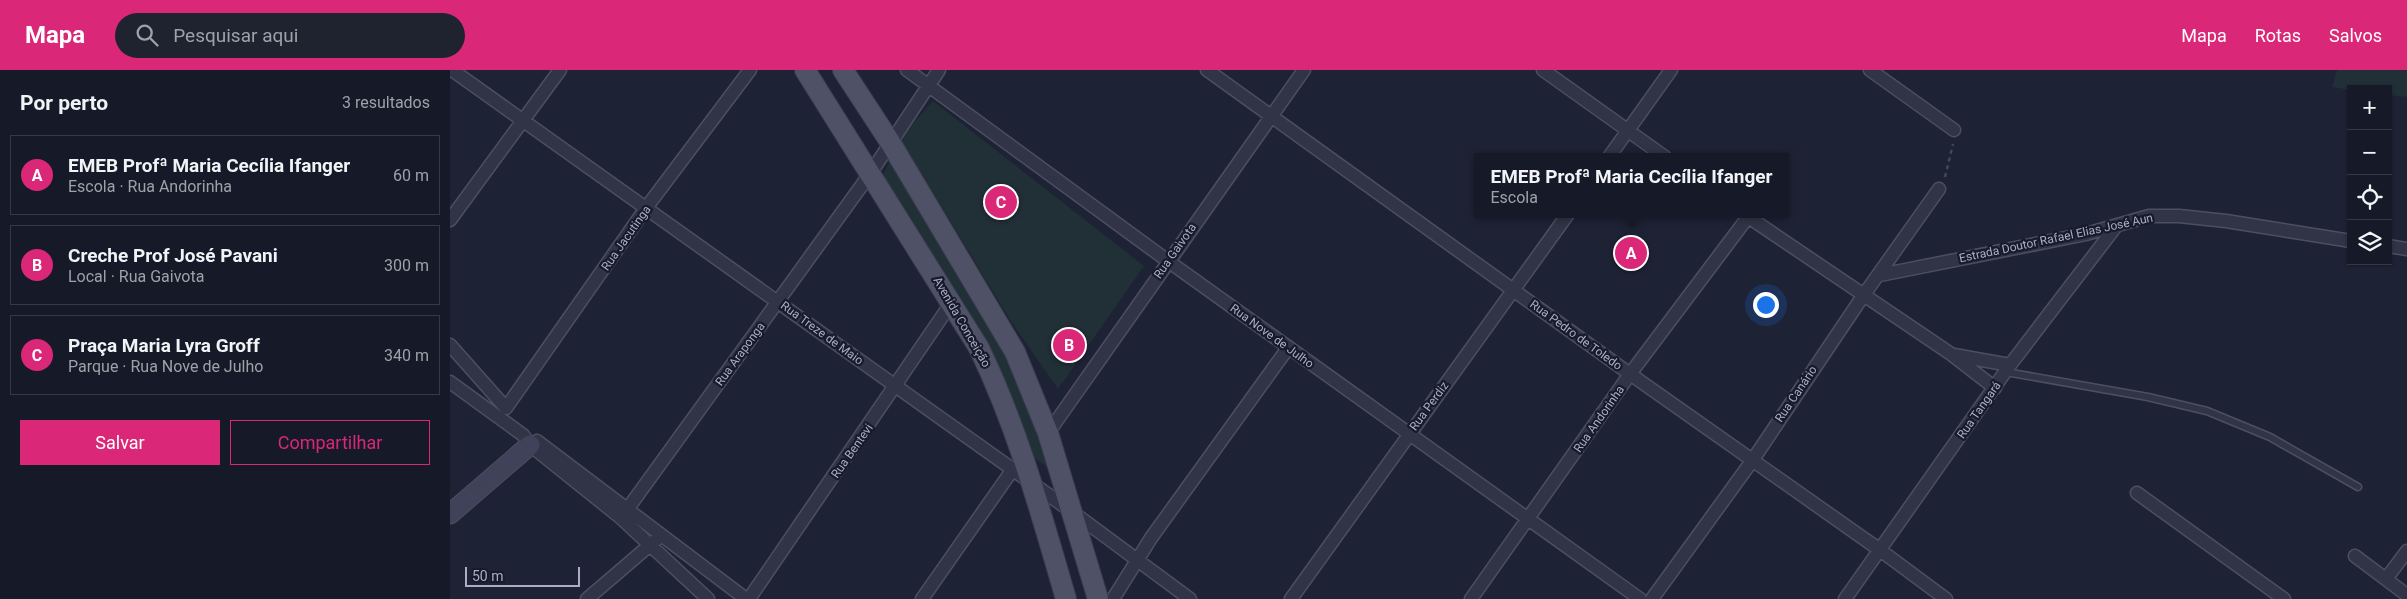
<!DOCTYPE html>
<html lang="pt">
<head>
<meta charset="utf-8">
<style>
  body { margin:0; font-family:Roboto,sans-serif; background:#1f2330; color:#f1f3f6 }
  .controls { position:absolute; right:15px; top:15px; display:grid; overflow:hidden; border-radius:0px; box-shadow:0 1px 4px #0004 }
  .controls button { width:45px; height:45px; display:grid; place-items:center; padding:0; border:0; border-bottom:1px solid #353845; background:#161a28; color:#f1f3f6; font:25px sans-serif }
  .scale { position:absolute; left:15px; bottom:12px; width:115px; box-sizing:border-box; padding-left:5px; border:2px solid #abadc3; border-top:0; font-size:14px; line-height:18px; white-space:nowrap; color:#abadc3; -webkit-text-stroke:4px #171a2a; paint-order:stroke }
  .you { position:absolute; left:1315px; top:234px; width:18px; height:18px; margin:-12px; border:4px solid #fff; border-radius:50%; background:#1a73e8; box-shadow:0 0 0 8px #1a73e833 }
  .badge { display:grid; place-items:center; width:32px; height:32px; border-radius:50%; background:#db2777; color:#fff; font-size:16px; font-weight:700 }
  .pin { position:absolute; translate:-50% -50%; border:2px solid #fff; box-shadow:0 1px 5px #0006 }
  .popup { position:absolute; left:1024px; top:83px; width:315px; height:65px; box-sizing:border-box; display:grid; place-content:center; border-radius:0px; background:#161a28; filter:drop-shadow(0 1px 4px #0005); font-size:16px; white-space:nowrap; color:#9ea1a8 }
  .popup b { font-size:19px; color:#f1f3f6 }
  .popup::after { content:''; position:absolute; left:50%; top:100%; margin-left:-10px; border:10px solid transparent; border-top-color:#161a28 }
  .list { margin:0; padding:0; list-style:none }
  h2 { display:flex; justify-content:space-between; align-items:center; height:65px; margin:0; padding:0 20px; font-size:21px }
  h2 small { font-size:16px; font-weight:400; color:#9ea1a8 }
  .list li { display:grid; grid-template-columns:32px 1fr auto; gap:15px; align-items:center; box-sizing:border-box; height:80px; margin:0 10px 10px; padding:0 10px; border:1px solid #353845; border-radius:0px }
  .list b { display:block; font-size:19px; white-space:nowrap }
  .list p { margin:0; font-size:16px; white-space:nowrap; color:#9ea1a8 }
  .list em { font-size:16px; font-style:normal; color:#9ea1a8 }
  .actions { display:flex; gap:10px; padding:15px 20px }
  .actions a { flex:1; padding:11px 0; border:1px solid #db2777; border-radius:0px; text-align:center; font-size:18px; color:#db2777 }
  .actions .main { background:#db2777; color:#fff }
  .icon { flex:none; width:28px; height:28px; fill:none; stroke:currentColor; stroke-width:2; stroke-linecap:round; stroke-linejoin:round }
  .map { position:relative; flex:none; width:1957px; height:529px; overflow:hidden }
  header { display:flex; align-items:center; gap:30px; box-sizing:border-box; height:70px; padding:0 25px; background:#db2777; color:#fff }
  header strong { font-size:24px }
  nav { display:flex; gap:28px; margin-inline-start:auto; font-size:18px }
  .search { width:350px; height:45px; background:#1f2330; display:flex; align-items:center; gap:12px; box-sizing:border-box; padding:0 18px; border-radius:28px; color:#9ea1a8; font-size:19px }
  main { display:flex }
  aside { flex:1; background:#161a28 }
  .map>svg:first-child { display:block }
  .green { fill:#212f37 }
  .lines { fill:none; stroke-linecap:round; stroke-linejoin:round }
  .lane-casing { stroke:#4c4f61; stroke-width:9 }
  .street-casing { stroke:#4c4f61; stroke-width:15 }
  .secondary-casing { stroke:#4c4f61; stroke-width:21 }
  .primary-casing { stroke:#3b3d4f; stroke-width:22 }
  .path { stroke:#3d4b54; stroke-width:2.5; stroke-dasharray:4 4; stroke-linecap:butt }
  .lane { stroke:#313446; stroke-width:6 }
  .street { stroke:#313446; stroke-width:12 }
  .secondary { stroke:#3f4259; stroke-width:19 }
  .primary { stroke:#4f5266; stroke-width:20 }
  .labels { text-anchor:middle; stroke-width:4.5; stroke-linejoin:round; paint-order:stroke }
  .street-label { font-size:12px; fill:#abadc3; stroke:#171a2a }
</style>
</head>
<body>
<header>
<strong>Mapa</strong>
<div class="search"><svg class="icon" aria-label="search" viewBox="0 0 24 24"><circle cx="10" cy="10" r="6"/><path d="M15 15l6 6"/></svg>Pesquisar aqui</div>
<nav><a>Mapa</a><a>Rotas</a><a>Salvos</a></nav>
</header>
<main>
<aside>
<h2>Por perto<small>3 resultados</small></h2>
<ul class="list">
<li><span class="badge">A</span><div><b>EMEB Profª Maria Cecília Ifanger</b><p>Escola · Rua Andorinha</p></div><em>60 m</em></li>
<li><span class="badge">B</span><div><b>Creche Prof José Pavani</b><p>Local · Rua Gaivota</p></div><em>300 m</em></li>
<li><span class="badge">C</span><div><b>Praça Maria Lyra Groff</b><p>Parque · Rua Nove de Julho</p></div><em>340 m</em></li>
</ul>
<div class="actions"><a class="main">Salvar</a><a>Compartilhar</a></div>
</aside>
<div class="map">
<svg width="1957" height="529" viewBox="0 0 1957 529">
  <rect width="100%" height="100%" fill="#1e2235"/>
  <path class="green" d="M 1887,0 L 1957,0 L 1957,27 L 1938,25 L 1938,19 L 1901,20 L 1882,17 Z
    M 483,31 L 694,196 L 608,319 L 562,253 L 450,68 Z
    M 440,91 L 553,270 L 601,400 L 579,384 L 431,109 Z"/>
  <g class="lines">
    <g class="lane-casing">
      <path id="lane" d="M 1556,302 L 1698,327 L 1757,341 L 1820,367 L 1908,417"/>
    </g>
    <g class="street-casing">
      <path id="street" d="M 2,0 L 621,441 L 740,529
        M 457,0 L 718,191 L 1190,529
        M 757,0 L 1180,304 L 1430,480 L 1496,529
        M 1093,0 L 1215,87
        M 1420,0 L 1504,60
        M 1159,87 L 1221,0
        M 1294,144 L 1501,284 L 1545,318
        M 0,150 L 110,0
        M 1938,176 L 1957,179
        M 1430,205 L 1636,164 L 1699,146 L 1729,146 L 1776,151 L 1901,171
        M 0,275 L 56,338
        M 1504,285 L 1560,295
        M 0,312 L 73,365 L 80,375 L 171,448 L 258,529
        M 56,338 L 196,138 L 300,0
        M 598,363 L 854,0
        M 87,371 L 296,529
        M 1687,423 L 1834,529
        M 171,448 L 420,104 L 489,0
        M 1905,486 L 1957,525
        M 1936,509 L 1957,481
        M 137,529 L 207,469
        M 299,529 L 502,232
        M 472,529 L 563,399
        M 663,529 L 701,468 L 838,278
        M 841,529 L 1118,144
        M 1021,529 L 1180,304 L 1298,147
        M 1202,529 L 1302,391 L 1413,226 L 1489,119
        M 1395,529 L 1560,295 L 1667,155"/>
    </g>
    <g class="secondary-casing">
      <path id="secondary" d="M 0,444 L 80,375"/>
    </g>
    <g class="primary-casing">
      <path id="primary" d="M 355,0 L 529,278 C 568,359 591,443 616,529
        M 393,0 L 440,72 L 565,282 L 598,363 L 648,529"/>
    </g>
    <path class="path" d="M 1495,107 L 1503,74"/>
    <use href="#lane" class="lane"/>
    <use href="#street" class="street"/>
    <use href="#secondary" class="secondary"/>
    <use href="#primary" class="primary"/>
  </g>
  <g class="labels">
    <g class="street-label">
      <text transform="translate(176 168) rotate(-55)" y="4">Rua Jacutinga</text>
      <text transform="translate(1606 168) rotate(-12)" y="4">Estrada Doutor Rafael Elias José Aun</text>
      <text transform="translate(725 181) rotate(-55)" y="4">Rua Gaivota</text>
      <text transform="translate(512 252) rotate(60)" y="4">Avenida Conceição</text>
      <text transform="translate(372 263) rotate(36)" y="4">Rua Treze de Maio</text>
      <text transform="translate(1126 265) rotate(36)" y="4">Rua Pedro de Toledo</text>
      <text transform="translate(822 266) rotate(36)" y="4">Rua Nove de Julho</text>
      <text transform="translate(290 284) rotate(-54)" y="4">Rua Araponga</text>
      <text transform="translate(1346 324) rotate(-56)" y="4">Rua Canário</text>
      <text transform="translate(979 336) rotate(-54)" y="4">Rua Perdiz</text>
      <text transform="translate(1529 340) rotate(-55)" y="4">Rua Tangará</text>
      <text transform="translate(1149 349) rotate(-55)" y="4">Rua Andorinha</text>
      <text transform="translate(402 381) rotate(-55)" y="4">Rua Bentevi</text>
    </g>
  </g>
</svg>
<div class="controls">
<button>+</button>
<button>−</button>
<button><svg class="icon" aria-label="locate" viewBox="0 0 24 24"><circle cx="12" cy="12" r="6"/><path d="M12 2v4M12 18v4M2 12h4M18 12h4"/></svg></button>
<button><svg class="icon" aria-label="layers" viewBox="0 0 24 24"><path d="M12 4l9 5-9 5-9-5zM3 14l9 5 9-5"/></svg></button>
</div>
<div class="scale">50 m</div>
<div class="you"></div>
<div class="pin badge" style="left:1181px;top:183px">A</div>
<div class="popup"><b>EMEB Profª Maria Cecília Ifanger</b>Escola</div>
<div class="pin badge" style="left:619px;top:275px">B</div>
<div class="pin badge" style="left:551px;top:132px">C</div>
</div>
</main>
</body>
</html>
